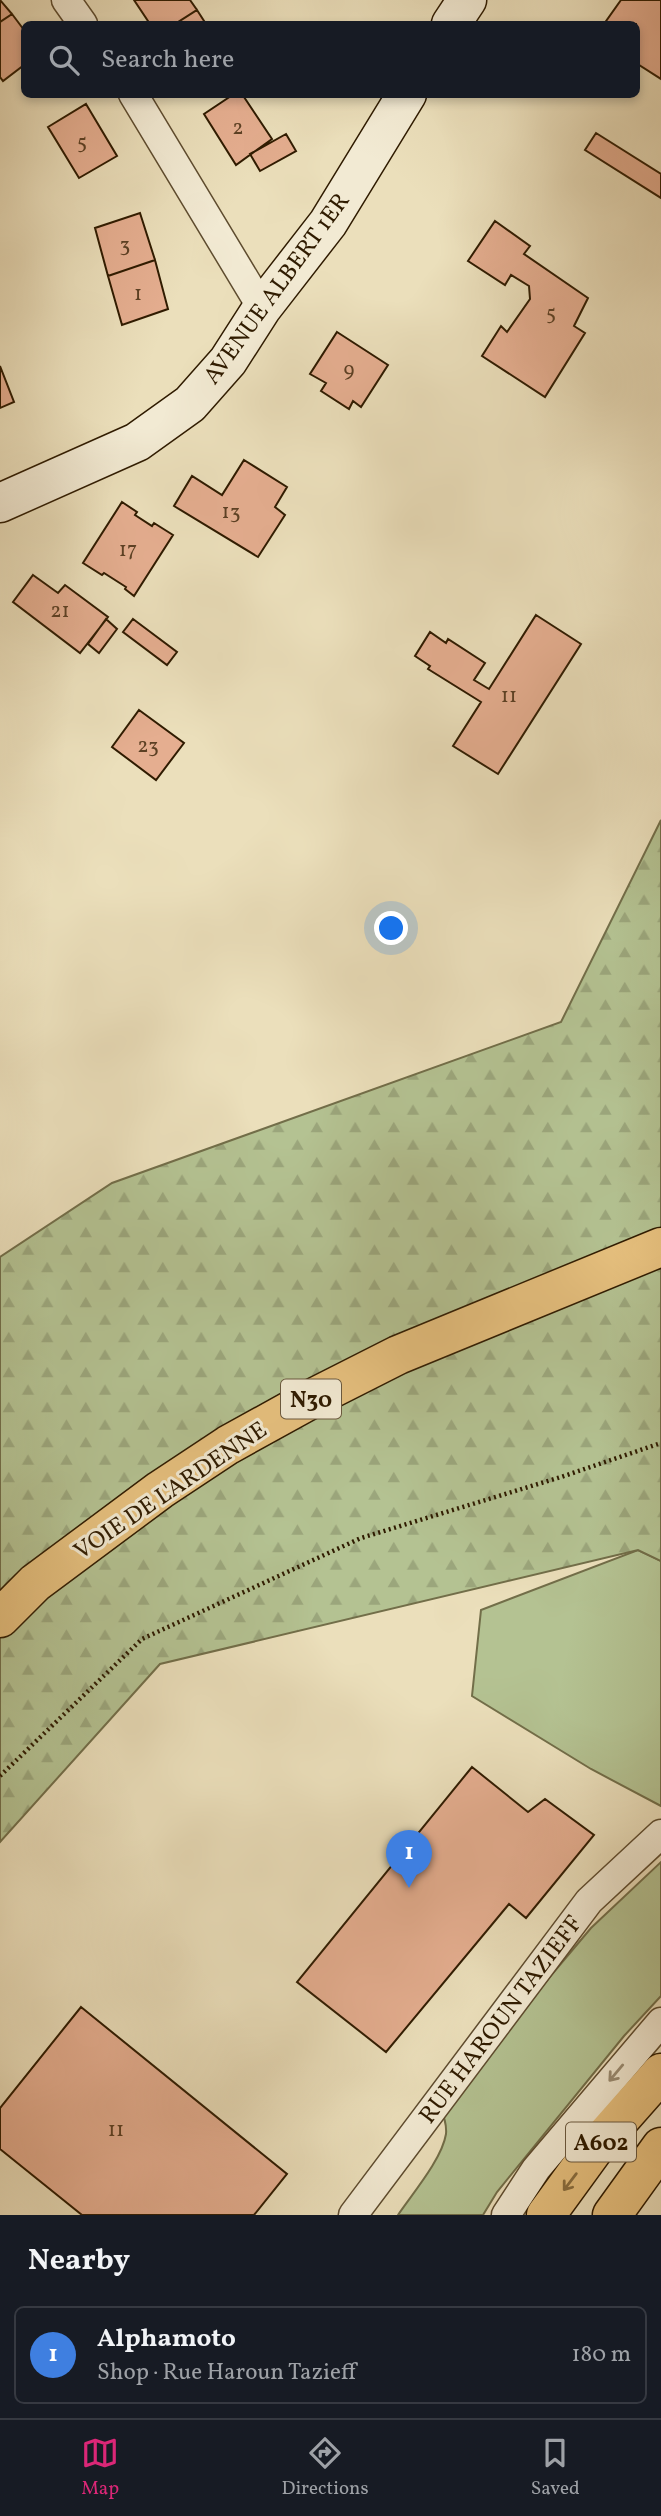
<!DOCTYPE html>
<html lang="en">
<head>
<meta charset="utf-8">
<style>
  body { margin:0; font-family:Vollkorn,serif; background:#20242c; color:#f1f3f6 }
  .you { position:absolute; left:392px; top:929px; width:24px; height:24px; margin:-18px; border:5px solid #fff; border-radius:50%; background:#1a73e8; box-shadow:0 0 0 10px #1a73e833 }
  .badge { display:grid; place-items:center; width:46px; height:46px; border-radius:50%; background:#db2777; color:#fff; font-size:23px; font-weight:700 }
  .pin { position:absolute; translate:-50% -58px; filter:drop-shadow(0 2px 4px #0008) }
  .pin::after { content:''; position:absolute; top:37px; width:24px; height:21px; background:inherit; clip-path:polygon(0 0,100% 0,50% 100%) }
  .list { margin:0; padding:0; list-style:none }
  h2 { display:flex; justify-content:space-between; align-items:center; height:91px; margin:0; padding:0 28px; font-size:30px }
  h2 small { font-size:23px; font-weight:400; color:#9ea1a6 }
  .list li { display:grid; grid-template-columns:46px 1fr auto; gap:21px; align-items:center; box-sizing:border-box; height:98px; margin:0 14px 14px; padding:0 14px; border:2px solid #363941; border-radius:10px }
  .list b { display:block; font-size:26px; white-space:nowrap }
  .list p { margin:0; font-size:23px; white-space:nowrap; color:#9ea1a6 }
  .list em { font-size:23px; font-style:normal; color:#9ea1a6 }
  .icon { flex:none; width:38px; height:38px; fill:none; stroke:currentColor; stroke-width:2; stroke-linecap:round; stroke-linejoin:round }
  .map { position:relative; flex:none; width:661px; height:2215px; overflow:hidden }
  .search { position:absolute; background:#171b24; box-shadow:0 4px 10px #0003; left:21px; right:21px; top:21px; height:77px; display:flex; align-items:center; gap:18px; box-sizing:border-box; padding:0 24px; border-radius:10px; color:#9ea1a6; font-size:26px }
  .sheet { height:203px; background:#171b24 }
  nav { display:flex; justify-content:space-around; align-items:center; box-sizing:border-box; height:98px; border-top:2px solid #363941; background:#171b24; font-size:19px; color:#9ea1a6 }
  nav a { display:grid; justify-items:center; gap:4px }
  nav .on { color:#db2777 }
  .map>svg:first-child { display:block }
  .green { fill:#b4c292; stroke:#726e49; stroke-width:2 }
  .forest { fill:url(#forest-firs); stroke:#726e49; stroke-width:2 }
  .building { fill:#e5ae90; stroke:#2f1b00; stroke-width:2 }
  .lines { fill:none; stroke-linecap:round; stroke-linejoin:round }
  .street-casing { stroke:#5e4c2f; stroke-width:31 }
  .secondary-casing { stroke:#2f1b00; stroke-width:41 }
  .primary-casing { stroke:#2f1b00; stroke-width:41 }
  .highway-casing { stroke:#2f1b00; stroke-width:41 }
  .path { stroke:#2f1b00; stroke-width:4.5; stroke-dasharray:2 3.5; stroke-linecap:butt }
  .street { stroke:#f2ead3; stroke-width:28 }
  .secondary { stroke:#f2ead3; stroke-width:38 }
  .primary { stroke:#e6c07e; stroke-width:38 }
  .highway { stroke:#e6c07e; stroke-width:38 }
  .oneway { stroke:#9a8d74 }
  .oneway2 { stroke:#8a6e3f }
  .labels { text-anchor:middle; stroke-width:6; stroke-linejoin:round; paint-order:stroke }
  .number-label { font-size:21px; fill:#5c4024 }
  .shield { fill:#f2ead3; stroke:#6a593f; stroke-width:2 }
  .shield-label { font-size:23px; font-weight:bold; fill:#2f1b00 }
  .street-label { font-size:24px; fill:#2f1b00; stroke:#f2ead3 }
</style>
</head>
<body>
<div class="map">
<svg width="661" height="2215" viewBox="0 0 661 2215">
  <defs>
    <pattern id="forest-firs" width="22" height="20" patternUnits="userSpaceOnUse" patternTransform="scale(1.75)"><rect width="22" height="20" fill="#b4c292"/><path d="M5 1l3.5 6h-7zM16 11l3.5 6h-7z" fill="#9ba67c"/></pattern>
  </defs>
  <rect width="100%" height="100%" fill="#ebdfbb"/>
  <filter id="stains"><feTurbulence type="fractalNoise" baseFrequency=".00286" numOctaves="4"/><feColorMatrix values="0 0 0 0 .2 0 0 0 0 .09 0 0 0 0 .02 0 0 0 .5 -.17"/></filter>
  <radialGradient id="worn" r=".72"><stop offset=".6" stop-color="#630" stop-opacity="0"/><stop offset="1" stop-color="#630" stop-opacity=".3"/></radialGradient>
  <path class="green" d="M 638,1550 L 661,1561 L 661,1806 L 591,1769 L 472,1696 L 481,1610 Z
    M 661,1862 L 661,1996 L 624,2036 L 497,2192 L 483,2215 L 398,2215 C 413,2193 442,2159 446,2134 C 447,2124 444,2116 440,2107 L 591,1928 Z"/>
  <path class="forest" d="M 661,820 L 661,1561 L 638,1550 L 160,1664 L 0,1842 L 0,1257 L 112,1183 L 561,1022 Z"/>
  <path class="building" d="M 0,0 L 12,14 L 0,22 Z
    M 134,0 L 190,0 L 197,10 L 175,24 L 150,24 Z
    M 621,0 L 661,0 L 661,79 L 636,63 L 636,24 L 604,24 Z
    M 197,10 L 206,24 L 175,24 Z
    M 12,14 L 24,30 L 24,65 L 3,81 L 0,77 L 0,22 Z
    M 234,94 L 242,94 L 272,139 L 236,165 L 204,114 Z
    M 86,104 L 117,156 L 79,178 L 48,127 Z
    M 596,133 L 661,174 L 661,198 L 585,150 Z
    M 286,134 L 296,151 L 260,171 L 250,154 Z
    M 140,213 L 155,260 L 108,276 L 95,228 Z
    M 495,221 L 530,246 L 524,254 L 588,298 L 574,326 L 585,333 L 545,397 L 482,356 L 501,326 L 507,332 L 530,299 L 529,286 L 511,275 L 505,285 L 468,261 Z
    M 155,260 L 168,309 L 122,325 L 108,276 Z
    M 337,332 L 388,365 L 361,407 L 353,401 L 349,409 L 321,391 L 326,383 L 310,374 Z
    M 0,366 L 14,402 L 0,408 Z
    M 244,460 L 287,487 L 275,507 L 285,515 L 258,557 L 174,506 L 192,476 L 222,495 Z
    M 122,502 L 137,512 L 135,515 L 152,526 L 154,523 L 173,535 L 134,596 L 125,589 L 126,587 L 104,573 L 102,575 L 83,563 Z
    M 33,575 L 58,593 L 65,585 L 108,617 L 80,653 L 13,602 Z
    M 536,615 L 581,644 L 498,774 L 453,746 L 481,702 L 428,669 L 430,666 L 415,656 L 430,632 L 446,643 L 448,639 L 485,663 L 474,680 L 489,689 Z
    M 106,619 L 117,629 L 99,653 L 88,644 Z
    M 133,619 L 177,652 L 167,665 L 123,632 Z
    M 139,710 L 184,743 L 156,780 L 112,747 Z
    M 472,1767 L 528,1812 L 545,1799 L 594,1835 L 526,1918 L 509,1904 L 386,2052 L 297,1982 Z
    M 81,2007 L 287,2174 L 254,2215 L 82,2215 L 0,2149 L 0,2108 Z"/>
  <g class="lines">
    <g class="street-casing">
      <path id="street" d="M 66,0 L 83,24
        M 133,94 L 262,308
        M 353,2215 L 589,1901 L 661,1834
        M 506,2215 L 536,2169 L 661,2022"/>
    </g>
    <g class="secondary-casing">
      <path id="secondary" d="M 451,24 L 467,0
        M 0,503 L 137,442 L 190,404 L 228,361 L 262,308 L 328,223 L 407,94"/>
    </g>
    <g class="primary-casing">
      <path id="primary" d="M 0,1618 L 35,1583 L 160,1490 L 228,1445 L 313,1398 L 398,1355 L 661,1247"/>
    </g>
    <g class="highway-casing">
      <path id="highway" d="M 546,2215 L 594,2149 L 661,2073
        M 612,2215 L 661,2147"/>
    </g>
    <path class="path" d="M 0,1776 L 142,1639 L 361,1538 L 561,1477 L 661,1443"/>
    <use href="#street" class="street"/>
    <use href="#secondary" class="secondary"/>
    <use href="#primary" class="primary"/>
    <use href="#highway" class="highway"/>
  </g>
  <defs><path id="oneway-shaft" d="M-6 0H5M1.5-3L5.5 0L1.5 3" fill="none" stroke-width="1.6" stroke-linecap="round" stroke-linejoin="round" transform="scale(1.75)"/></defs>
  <use class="oneway" href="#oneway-shaft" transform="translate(616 2073) rotate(130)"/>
  <use class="oneway2" href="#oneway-shaft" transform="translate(570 2182) rotate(127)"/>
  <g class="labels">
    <g class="number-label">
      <text x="238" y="134">2</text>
      <text x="82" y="148">5</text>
      <text x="125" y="251">3</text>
      <text x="138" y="300">1</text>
      <text x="551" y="319">5</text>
      <text x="349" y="376">9</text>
      <text x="231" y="518">13</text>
      <text x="128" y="556">17</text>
      <text x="60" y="617">21</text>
      <text x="509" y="702">11</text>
      <text x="148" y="752">23</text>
      <text x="116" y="2136">11</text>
    </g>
    <g class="shield">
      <rect x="281" y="1379.5" width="60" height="39" rx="5"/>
      <rect x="566" y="2122.5" width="70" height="39" rx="5"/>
    </g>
    <g class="shield-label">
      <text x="311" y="1407">N30</text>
      <text x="601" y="2150">A602</text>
    </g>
    <g class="street-label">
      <text transform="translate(276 288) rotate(-54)" y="8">AVENUE ALBERT 1ER</text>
      <text transform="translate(170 1490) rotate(-34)" y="8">VOIE DE L'ARDENNE</text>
      <text transform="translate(500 2019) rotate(-53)" y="8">RUE HAROUN TAZIEFF</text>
    </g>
  </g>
  <rect width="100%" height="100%" filter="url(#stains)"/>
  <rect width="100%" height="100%" fill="url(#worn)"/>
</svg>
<div class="you"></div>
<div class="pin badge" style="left:409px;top:1888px;background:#3f7fe0">1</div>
<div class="search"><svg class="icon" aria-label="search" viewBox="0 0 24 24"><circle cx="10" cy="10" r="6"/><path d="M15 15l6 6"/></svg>Search here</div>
</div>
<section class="sheet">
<h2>Nearby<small></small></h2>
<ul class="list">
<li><span class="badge" style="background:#3f7fe0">1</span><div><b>Alphamoto</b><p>Shop · Rue Haroun Tazieff</p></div><em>180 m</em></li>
</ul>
</section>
<nav>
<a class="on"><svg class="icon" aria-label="map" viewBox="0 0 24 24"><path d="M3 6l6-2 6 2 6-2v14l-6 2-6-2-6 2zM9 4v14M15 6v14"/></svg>Map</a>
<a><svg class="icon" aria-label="directions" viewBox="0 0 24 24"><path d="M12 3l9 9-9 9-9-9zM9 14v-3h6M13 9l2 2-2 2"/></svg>Directions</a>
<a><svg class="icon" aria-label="saved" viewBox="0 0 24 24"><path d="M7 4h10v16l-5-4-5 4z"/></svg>Saved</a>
</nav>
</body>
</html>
